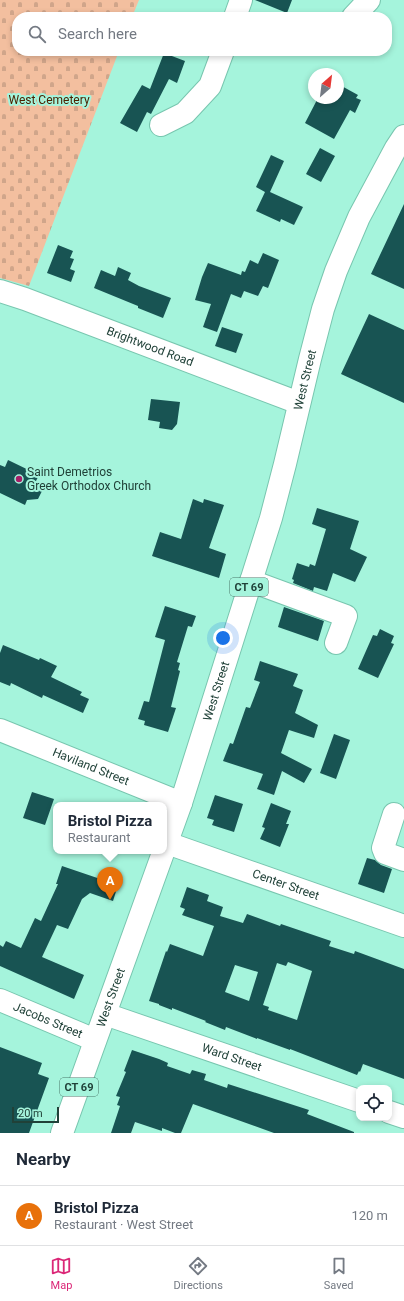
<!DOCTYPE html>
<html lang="en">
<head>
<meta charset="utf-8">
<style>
  body { margin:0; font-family:Roboto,sans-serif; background:#f2f2f3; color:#1f2937 }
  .controls { position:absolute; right:12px; bottom:12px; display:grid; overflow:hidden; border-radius:8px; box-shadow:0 2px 6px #0003 }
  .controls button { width:36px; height:36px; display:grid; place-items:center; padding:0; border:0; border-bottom:1px solid #e0e1e3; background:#fff; color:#1f2937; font:20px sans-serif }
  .compass { position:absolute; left:308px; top:68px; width:36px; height:36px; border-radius:50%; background:#fff; box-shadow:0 2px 6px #0003; rotate:28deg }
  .scale { position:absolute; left:12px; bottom:10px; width:47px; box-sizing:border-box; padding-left:4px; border:2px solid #204138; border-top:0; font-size:11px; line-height:14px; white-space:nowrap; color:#204138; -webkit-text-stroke:3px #a5f4dc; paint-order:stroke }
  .you { position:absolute; left:223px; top:638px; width:14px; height:14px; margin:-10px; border:3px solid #fff; border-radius:50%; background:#1a73e8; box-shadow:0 0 0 6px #1a73e833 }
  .badge { display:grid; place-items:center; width:26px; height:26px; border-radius:50%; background:#db2777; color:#fff; font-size:13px; font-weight:700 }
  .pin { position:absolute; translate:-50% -33px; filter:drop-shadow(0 1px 2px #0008) }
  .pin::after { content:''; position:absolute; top:21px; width:14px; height:12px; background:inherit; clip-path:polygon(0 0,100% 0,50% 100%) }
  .popup { position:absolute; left:53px; top:802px; width:114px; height:52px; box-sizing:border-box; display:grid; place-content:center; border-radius:8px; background:#fff; filter:drop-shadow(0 1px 3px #0005); font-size:13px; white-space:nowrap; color:#747a83 }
  .popup b { font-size:15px; color:#1f2937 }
  .popup::after { content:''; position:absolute; left:50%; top:100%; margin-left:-8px; border:8px solid transparent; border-top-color:#fff }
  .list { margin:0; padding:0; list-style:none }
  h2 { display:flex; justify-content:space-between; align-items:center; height:52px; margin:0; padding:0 16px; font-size:17px }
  h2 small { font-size:13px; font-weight:400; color:#747a83 }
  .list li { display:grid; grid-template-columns:26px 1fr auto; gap:12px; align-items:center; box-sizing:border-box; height:60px; padding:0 16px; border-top:1px solid #e0e1e3 }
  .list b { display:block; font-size:15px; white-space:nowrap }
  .list p { margin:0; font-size:13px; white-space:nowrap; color:#747a83 }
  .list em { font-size:13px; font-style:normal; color:#747a83 }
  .icon { flex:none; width:22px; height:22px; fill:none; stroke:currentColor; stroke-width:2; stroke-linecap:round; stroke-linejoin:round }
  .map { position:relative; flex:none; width:404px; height:1133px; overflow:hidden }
  .search { position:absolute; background:#fff; box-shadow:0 2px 6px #0003; left:12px; right:12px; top:12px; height:44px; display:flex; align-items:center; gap:10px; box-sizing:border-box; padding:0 14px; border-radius:16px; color:#747a83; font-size:15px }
  .sheet { height:112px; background:#fff }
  nav { display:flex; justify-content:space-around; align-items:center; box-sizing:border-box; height:56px; border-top:1px solid #e0e1e3; background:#fff; font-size:11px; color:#747a83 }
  nav a { display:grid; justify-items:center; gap:2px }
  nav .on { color:#db2777 }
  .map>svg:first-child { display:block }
  .cemetery { fill:url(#cemetery-stones) }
  .building { fill:#185453; fill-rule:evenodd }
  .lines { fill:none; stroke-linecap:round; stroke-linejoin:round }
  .minor-casing { stroke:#78c6af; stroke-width:24 }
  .major-casing { stroke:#78c6af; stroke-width:24 }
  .minor { stroke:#fff; stroke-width:22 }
  .major { stroke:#fff; stroke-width:22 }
  .poi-dot { fill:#a51e67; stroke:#a5f4dc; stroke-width:1.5 }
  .labels { text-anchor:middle; stroke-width:4; stroke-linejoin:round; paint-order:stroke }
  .shield { fill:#a5f4dc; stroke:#487769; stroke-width:1 }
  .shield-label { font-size:11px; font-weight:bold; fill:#204138 }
  .park-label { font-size:12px; fill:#4b2100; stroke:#a5f4dc }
  .street-label { font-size:12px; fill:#204138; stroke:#a5f4dc }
  .poi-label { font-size:12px; fill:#204138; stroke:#a5f4dc; text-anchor:start }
</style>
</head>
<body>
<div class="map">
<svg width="404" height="1133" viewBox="0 0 404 1133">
  <defs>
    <pattern id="cemetery-stones" width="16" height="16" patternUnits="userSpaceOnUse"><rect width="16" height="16" fill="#f3bf9f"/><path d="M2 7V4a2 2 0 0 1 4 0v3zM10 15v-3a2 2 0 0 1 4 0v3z" fill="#d0a58a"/></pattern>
  </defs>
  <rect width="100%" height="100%" fill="#a5f4dc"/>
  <path class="cemetery" d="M 0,0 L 139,0 L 132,17 L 17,17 L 17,51 L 119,51 L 29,286 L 0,278 Z"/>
  <path class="building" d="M 255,0 L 292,0 L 287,13 Z
    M 164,53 L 185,61 L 177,83 L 169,79 L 151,114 L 147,112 L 137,132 L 120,123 L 142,85 L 150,89 Z
    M 338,84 L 358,95 L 356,98 L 361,100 L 355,113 L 350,110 L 334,139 L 305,123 L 318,98 L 338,98 Z
    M 320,148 L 335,156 L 321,182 L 306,174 Z
    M 271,155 L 284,161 L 270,192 L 303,207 L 294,225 L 281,219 L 280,222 L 256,211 L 265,192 L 256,187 Z
    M 404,204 L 404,289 L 371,274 Z
    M 58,245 L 73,251 L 70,258 L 74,259 L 70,269 L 75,271 L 71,282 L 47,273 Z
    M 263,253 L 279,260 L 268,288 L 263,286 L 258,296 L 244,291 L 241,298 L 231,294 L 217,332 L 203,327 L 211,304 L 195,300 L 202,277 L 208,263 L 241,275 L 242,271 L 245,272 L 250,260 L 258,264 Z
    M 118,267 L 131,273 L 128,280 L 139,286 L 171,298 L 163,318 L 138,308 L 138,306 L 94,288 L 101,270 L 115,276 Z
    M 369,314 L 404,330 L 404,403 L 341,374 Z
    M 222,327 L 243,334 L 236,353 L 215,346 Z
    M 151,399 L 180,402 L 177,424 L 172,430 L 159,428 L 160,422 L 148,420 Z
    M 8,460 L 39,475 L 35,483 L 44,487 L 38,499 L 27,500 L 25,505 L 0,493 L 0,465 L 5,467 Z
    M 193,499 L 203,503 L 204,499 L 224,505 L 209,548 L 226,554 L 219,578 L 152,556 L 160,532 L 181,539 Z
    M 317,508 L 359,521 L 350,549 L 367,557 L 355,582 L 333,573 L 327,591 L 314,587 L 313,591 L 293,583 L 294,580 L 292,579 L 297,563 L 309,567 L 310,564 L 315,566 L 326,529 L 312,524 Z
    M 165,606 L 196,616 L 192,627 L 188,626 L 177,662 L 180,663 L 178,670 L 180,671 L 171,707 L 176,708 L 168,732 L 144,725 L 145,721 L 138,719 L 144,701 L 149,702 L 165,640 L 155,637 Z
    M 284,607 L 324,621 L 318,641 L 278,627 Z
    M 380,629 L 394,636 L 391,643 L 394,644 L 378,678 L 358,669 L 373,635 L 377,636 Z
    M 3,645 L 39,660 L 40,658 L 57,666 L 51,677 L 82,692 L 80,695 L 89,699 L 83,713 L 43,695 L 42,698 L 11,683 L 10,686 L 0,682 L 0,653 Z
    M 260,661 L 298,674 L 293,686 L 303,690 L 295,713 L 318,725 L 314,738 L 289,730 L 281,753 L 312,769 L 304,783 L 282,771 L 274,795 L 257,789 L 263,774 L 223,761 L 230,743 L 233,744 L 246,707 L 250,708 L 260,682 L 254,680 Z
    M 334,734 L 350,740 L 336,779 L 320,773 Z
    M 32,792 L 54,799 L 45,825 L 23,818 Z
    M 215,795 L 243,804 L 234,832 L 212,825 L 214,820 L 207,818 Z
    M 271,803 L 291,811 L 286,824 L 289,824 L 280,847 L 260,839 L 265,828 L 262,827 Z
    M 367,858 L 375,860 L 381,865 L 392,869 L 384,893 L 358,884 Z
    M 62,866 L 118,885 L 113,901 L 90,893 L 82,899 L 68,929 L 57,925 L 42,957 L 84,975 L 74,999 L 0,966 L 0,945 L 3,947 L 6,941 L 21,948 L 35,918 L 41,921 L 58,884 L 56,884 Z
    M 187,887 L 209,895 L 207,901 L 223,907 L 220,916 L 243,923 L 247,914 L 280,926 L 281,924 L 331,941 L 329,946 L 354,954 L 355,951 L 404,969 L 404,1079 L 363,1064 L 360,1072 L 359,1071 L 357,1075 L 290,1049 L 290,1050 L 257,1038 L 257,1039 L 226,1027 L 225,1030 L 205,1022 L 206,1021 L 172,1008 L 172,1010 L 159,1005 L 159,1004 L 149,1001 L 166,951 L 167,952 L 170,944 L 203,956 L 214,926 L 182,915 L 185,909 L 180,907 ZM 288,962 L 312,971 L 297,1020 L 268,1010 L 269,1007 L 263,1005 L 277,963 L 286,966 ZM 235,965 L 258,972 L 249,1001 L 225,992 Z
    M 0,1047 L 42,1063 L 38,1074 L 49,1078 L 29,1133 L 0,1133 Z
    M 132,1050 L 159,1059 L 168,1063 L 167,1066 L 190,1074 L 192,1070 L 206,1074 L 204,1080 L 227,1088 L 228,1084 L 309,1110 L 307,1114 L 354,1132 L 354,1133 L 274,1133 L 193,1104 L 181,1133 L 175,1133 L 162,1128 L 162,1131 L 135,1122 L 131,1133 L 111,1133 L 120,1106 L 117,1105 L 120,1097 L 116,1096 L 126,1072 L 124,1071 Z"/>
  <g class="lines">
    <g class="minor-casing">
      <g id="minor">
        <path d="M 235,17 L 241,0"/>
        <path d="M 353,17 L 369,0"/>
        <path d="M 161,125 L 185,113 L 210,86 L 223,51"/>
        <path id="s1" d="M 0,291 L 25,299 L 299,403"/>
        <path d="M 251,581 L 346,616 L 336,643"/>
        <path id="s2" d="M 0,730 L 181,803"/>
        <path d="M 394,814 L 383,848 L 385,853 L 404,860"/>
        <path id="s3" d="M 167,843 L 404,926"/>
        <path id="s4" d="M 0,1000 L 95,1040"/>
        <path id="s5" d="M 105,1014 L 359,1101"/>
        <path d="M 389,1112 L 404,1117"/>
      </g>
    </g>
    <g class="major-casing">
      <g id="major">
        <path id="s6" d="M 62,1133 L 181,803 L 271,518 L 285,464 L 310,359 L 323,309 L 336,271 L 359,217 L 396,148 L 404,136"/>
      </g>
    </g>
    <use href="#minor" class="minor"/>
    <use href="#major" class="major"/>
  </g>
  <circle class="poi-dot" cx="19" cy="479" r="4"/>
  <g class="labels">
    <g class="shield">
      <rect x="230" y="578" width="38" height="18" rx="3"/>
      <rect x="60" y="1078" width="38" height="18" rx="3"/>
    </g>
    <g class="shield-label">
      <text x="249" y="591">CT 69</text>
      <text x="79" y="1091">CT 69</text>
    </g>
    <g class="park-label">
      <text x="49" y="104">West Cemetery</text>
    </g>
    <g class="street-label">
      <text dy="4" stroke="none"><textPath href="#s1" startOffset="160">Brightwood Road</textPath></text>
      <text dy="4" stroke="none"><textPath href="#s6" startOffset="792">West Street</textPath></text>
      <text dy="4" stroke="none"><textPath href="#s6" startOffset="468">West Street</textPath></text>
      <text dy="4" stroke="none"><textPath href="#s2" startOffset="98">Haviland Street</textPath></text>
      <text dy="4" stroke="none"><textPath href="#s3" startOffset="126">Center Street</textPath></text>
      <text dy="4" stroke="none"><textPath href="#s6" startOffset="144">West Street</textPath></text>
      <text dy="4" stroke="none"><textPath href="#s4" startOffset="52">Jacobs Street</textPath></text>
      <text dy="4" stroke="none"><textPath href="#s5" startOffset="134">Ward Street</textPath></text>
    </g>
    <g class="poi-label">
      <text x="27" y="476">Saint Demetrios<tspan x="27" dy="14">Greek Orthodox Church</tspan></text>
    </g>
  </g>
</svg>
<div class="controls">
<button><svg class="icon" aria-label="locate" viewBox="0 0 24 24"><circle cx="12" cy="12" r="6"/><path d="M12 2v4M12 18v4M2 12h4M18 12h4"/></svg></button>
</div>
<svg class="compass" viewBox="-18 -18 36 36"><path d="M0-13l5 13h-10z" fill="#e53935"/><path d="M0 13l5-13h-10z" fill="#747a83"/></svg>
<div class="scale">20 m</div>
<div class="you"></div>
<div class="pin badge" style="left:110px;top:900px;background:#e8710a">A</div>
<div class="popup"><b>Bristol Pizza</b>Restaurant</div>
<div class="search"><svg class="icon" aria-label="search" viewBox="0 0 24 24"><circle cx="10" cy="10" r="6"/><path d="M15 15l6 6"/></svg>Search here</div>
</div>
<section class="sheet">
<h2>Nearby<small></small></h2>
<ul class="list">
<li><span class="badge" style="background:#e8710a">A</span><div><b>Bristol Pizza</b><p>Restaurant · West Street</p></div><em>120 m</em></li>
</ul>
</section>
<nav>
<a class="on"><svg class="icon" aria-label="map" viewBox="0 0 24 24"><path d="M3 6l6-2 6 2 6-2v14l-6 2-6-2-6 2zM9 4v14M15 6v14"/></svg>Map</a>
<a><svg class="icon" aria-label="directions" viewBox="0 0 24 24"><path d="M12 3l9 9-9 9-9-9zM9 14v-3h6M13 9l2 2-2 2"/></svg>Directions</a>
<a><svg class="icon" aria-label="saved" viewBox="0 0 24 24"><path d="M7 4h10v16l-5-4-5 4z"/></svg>Saved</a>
</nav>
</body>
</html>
